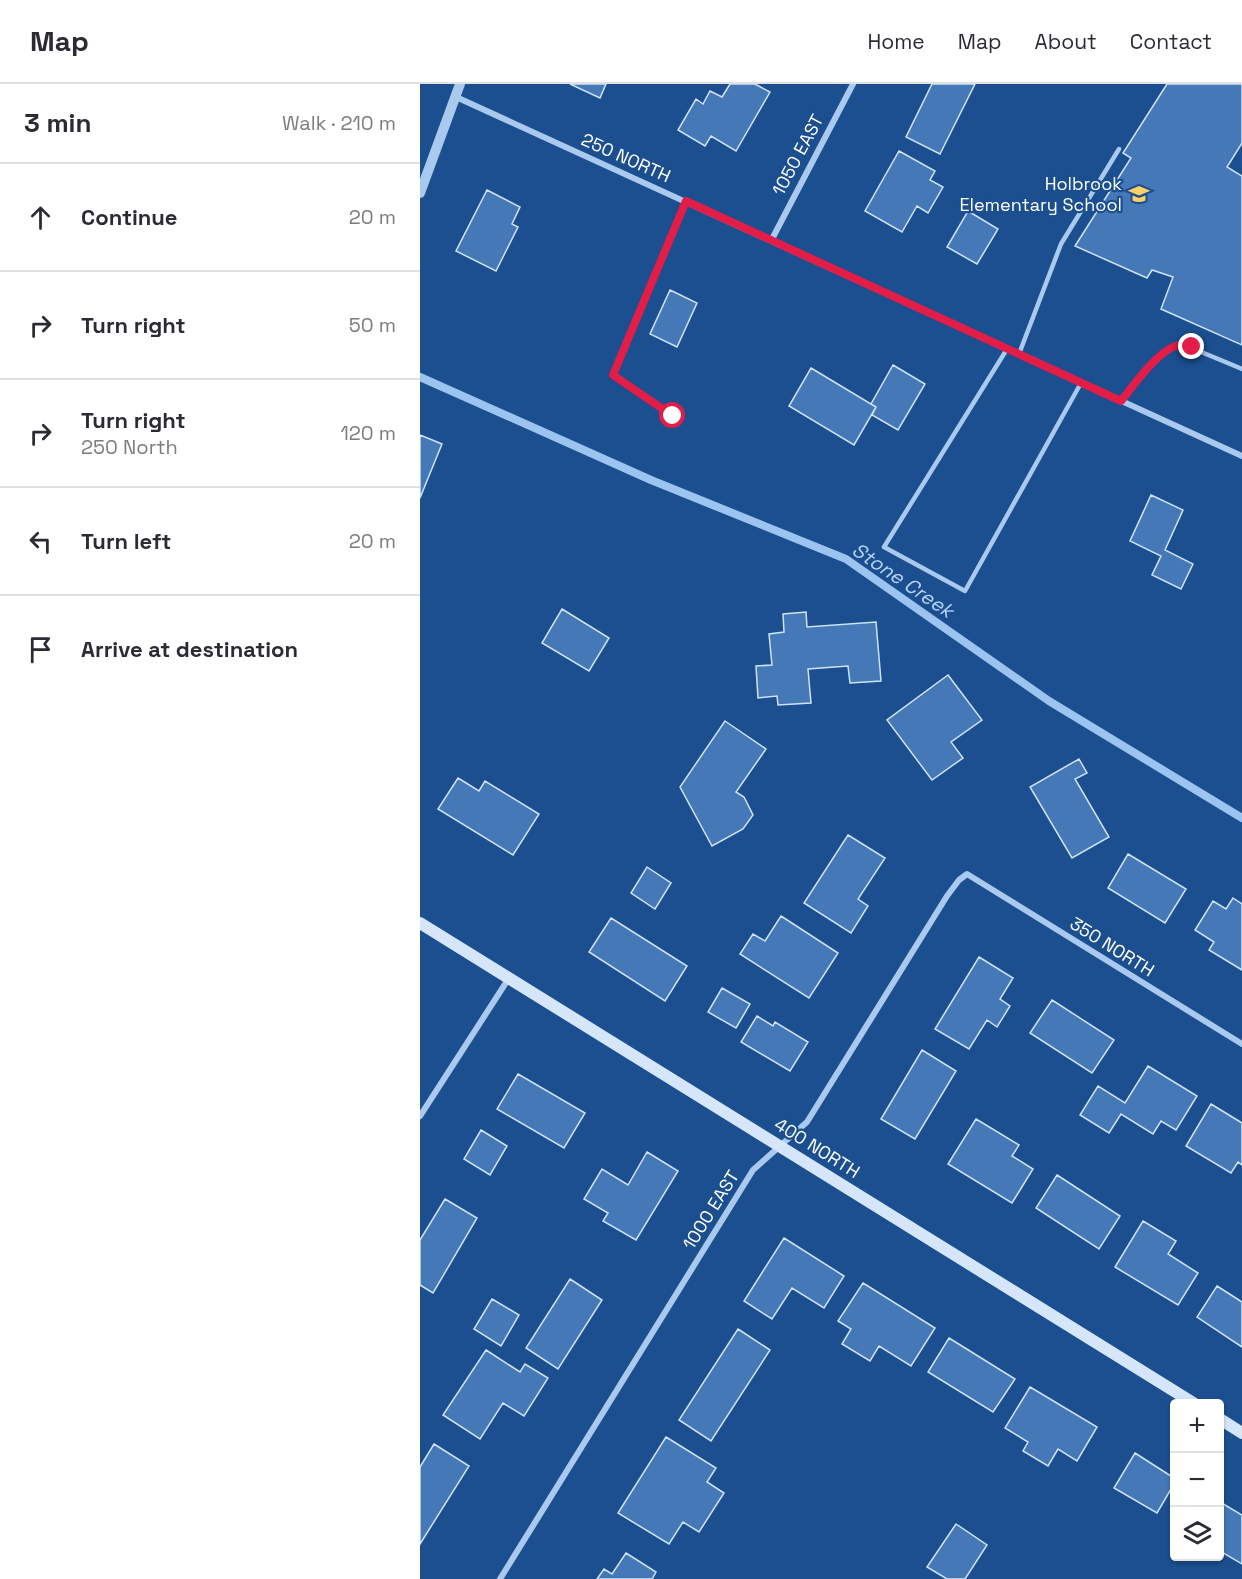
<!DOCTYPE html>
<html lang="en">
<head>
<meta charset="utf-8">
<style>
  body { margin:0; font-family:"Space Grotesk",sans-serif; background:#f2f2f3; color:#2b2b33 }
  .controls { position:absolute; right:18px; bottom:18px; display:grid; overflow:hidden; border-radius:6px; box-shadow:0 2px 4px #0004 }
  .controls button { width:54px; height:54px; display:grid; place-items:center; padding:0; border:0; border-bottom:2px solid #e1e1e2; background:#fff; color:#2b2b33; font:30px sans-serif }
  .stop { position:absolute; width:18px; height:18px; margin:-14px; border:4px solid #e11d48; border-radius:50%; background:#fff }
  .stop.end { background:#e11d48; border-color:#fff; box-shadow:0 2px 6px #0008 }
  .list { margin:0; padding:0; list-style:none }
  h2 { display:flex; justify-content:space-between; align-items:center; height:78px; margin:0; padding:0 24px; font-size:26px }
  h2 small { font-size:20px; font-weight:400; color:#7c7c81 }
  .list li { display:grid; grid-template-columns:39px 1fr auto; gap:18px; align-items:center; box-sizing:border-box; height:108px; padding:0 24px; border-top:2px solid #e1e1e2 }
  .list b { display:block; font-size:22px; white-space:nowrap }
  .list p { margin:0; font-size:20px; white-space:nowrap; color:#7c7c81 }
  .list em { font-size:20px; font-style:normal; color:#7c7c81 }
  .icon { flex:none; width:33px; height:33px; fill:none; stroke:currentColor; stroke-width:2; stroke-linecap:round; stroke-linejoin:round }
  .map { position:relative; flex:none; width:822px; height:1495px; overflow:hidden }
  header { display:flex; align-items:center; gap:36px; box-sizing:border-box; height:84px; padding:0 30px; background:#fff; border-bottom:2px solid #e1e1e2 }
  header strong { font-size:28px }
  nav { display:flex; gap:33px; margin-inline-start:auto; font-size:21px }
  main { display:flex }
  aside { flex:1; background:#fff }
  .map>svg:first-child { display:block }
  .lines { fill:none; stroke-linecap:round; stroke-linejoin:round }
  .stream { stroke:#9cc4f0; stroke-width:8 }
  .building { fill:#4478b7; stroke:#cfe3fa; stroke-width:1.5 }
  .service { stroke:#a9c9ee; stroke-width:4.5 }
  .minor { stroke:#a9c9ee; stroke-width:6 }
  .tertiary { stroke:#a9c9ee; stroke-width:10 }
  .secondary { stroke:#d6e6fa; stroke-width:12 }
  .route { stroke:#e11d48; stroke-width:8 }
  .labels { text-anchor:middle; stroke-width:4.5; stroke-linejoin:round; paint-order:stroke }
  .street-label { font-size:18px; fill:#fff; stroke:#1b4f8f }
  .poi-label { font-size:18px; fill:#fff; stroke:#1b4f8f; text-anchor:end }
  .water-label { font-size:20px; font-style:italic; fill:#b5d3f5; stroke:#1b4f8f }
</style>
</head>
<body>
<header>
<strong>Map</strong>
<nav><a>Home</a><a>Map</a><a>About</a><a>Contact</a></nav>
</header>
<main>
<aside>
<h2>3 min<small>Walk · 210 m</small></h2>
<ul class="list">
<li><svg class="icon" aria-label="ahead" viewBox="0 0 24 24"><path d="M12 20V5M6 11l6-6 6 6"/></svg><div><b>Continue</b></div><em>20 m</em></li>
<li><svg class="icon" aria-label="right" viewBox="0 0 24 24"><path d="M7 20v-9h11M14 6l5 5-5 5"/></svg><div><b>Turn right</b></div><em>50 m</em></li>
<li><svg class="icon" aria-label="right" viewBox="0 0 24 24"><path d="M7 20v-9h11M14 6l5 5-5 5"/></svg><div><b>Turn right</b><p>250 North</p></div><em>120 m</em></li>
<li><svg class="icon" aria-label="left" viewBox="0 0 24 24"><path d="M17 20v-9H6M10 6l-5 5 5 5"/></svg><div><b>Turn left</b></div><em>20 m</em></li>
<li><svg class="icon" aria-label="arrive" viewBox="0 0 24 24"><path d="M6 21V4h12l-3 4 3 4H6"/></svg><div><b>Arrive at destination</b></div></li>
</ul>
</aside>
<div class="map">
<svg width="822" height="1495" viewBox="0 0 822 1495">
  <rect width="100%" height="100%" fill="#1b4f8f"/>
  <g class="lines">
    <path class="stream" d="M 0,293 L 231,396 L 426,475 L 629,617 L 822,734"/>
  </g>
  <path class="building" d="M 150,0 L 186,0 L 180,14 Z
    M 310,0 L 335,0 L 350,8 L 316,67 L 291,52 L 285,62 L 258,46 L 276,15 L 283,20 L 290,7 L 302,13 Z
    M 512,0 L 555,0 L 520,70 L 486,53 Z
    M 747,0 L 822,0 L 822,59 L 807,83 L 822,92 L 822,261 L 741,225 L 753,193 L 732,186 L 727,194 L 655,162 L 711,74 L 703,69 Z
    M 479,67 L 515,87 L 510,96 L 523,103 L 508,129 L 497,122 L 482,148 L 445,127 Z
    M 67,106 L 100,123 L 92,140 L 98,143 L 76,187 L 36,167 Z
    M 548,127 L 578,145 L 557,180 L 527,163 Z
    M 250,206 L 277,219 L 257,263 L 230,250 Z
    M 473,281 L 505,300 L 478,346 L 452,331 L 456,323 L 451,320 Z
    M 391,284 L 456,323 L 434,361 L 369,322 Z
    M 0,351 L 22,360 L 0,414 Z
    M 731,411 L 763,426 L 745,466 L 773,480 L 761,505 L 732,491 L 741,472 L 710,457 Z
    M 142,525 L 189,554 L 169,587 L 122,559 Z
    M 386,528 L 387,543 L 456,538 L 461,597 L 430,599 L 428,582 L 388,585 L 391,619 L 358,621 L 357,612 L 338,614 L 336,582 L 352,581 L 349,550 L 364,548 L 363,530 Z
    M 528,591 L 562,636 L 531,658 L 543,674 L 512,696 L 467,636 Z
    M 305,637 L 346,665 L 316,708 L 324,713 L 333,731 L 323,745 L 292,762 L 260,703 Z
    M 659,675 L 667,689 L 655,695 L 689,753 L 652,774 L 610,703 Z
    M 38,694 L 59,707 L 65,697 L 119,730 L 93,771 L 18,725 Z
    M 428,751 L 465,774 L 438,815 L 448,822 L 431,849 L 384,819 Z
    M 708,770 L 766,805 L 745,839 L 688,804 Z
    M 227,783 L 251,799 L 235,825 L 211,809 Z
    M 813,814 L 822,820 L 822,886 L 789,866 L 794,858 L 775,846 L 793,817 L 806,825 Z
    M 361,832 L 418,869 L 389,914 L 320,870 L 333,850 L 345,857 Z
    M 191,834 L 267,882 L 245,917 L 169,868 Z
    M 559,873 L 593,894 L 580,915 L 590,922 L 577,943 L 567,936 L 549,965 L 515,945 Z
    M 302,904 L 330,920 L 316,944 L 288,928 Z
    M 632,916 L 694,956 L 672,989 L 610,949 Z
    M 337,932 L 353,942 L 355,938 L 388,958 L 370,987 L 321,958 Z
    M 502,966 L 536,987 L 495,1055 L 461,1035 Z
    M 728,982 L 777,1012 L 756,1046 L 741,1037 L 733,1050 L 701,1030 L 689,1049 L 660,1031 L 678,1002 L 705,1019 Z
    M 98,990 L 165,1029 L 144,1064 L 77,1025 Z
    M 791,1020 L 822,1039 L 822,1081 L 818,1078 L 811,1089 L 766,1062 Z
    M 556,1035 L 599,1061 L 592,1072 L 613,1085 L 592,1119 L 528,1080 Z
    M 61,1046 L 87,1062 L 70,1091 L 44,1075 Z
    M 227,1068 L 258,1087 L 216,1156 L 183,1137 L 188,1129 L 164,1115 L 182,1085 L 208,1101 Z
    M 637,1091 L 700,1132 L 679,1165 L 616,1124 Z
    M 25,1115 L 57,1134 L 13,1209 L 0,1201 L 0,1156 Z
    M 723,1137 L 756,1157 L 748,1170 L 778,1189 L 758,1221 L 695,1183 Z
    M 364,1154 L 424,1192 L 404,1224 L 372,1204 L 352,1235 L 324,1217 Z
    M 150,1195 L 182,1216 L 138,1285 L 106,1264 Z
    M 443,1199 L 515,1244 L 491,1282 L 459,1262 L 450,1277 L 422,1260 L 431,1245 L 418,1237 Z
    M 797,1202 L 822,1218 L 822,1263 L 777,1233 Z
    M 72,1215 L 99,1231 L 81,1262 L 54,1245 Z
    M 318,1245 L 350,1266 L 291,1357 L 259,1336 Z
    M 529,1254 L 595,1295 L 573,1328 L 508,1288 Z
    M 66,1266 L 100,1288 L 105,1280 L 128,1294 L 104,1332 L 83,1319 L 60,1355 L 23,1331 Z
    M 610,1303 L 677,1343 L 657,1377 L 638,1365 L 628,1382 L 603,1367 L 608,1358 L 585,1344 Z
    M 246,1353 L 296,1384 L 287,1398 L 304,1409 L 279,1448 L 263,1438 L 249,1460 L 198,1429 Z
    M 14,1360 L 49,1382 L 0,1460 L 0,1383 Z
    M 715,1369 L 754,1394 L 754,1400 L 737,1429 L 694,1404 Z
    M 800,1418 L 822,1431 L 822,1480 L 800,1467 Z
    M 536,1440 L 567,1461 L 545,1495 L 527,1495 L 507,1483 Z
    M 206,1469 L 236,1488 L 232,1495 L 177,1495 L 184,1485 L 192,1490 Z"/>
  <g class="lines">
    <path class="service" d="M 587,265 L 464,463 L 545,507 L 661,299
      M 599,270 L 641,160 L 699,65
      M 701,317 C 717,297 736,268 762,260 L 822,285
      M 253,332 L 193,291 L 266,118"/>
    <path class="minor" d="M 36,13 L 822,372
      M 351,157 L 433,0
      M 0,1032 L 89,894
      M 80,1495 L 333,1086 L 387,1038 L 527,812 L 539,796 L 547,790 L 822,960"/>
    <path class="tertiary" d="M 0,109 L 40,0"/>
    <path class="secondary" d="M 0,839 L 775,1320
      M 800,1335 L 822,1349"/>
  </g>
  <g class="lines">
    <path class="route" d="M 253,332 L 193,291 L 266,117 L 701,317 C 714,301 734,272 753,263 C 760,260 765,261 772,263"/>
  </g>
  <defs>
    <g id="school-bare" transform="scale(1.62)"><path d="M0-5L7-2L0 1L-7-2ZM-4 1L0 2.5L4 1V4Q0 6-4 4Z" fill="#ffd166" stroke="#1b4f8f" stroke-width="2.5" paint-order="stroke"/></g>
  </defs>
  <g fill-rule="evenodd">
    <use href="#school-bare" x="719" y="110"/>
  </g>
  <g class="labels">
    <g class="street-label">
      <text transform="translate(378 71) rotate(-62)" y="6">1050 EAST</text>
      <text transform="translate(206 74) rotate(24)" y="6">250 NORTH</text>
      <text transform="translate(692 863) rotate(32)" y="6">350 NORTH</text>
      <text transform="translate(397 1064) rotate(32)" y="6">400 NORTH</text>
      <text transform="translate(291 1126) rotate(-58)" y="6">1000 EAST</text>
    </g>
    <g class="poi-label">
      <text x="702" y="106">Holbrook<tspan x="702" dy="21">Elementary School</tspan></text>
    </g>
    <g class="water-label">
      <text transform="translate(483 496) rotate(34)" y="7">Stone Creek</text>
    </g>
  </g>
</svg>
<div class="controls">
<button>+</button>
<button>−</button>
<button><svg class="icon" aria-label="layers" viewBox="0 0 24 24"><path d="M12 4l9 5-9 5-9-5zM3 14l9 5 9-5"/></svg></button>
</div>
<div class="stop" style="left:253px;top:332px"></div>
<div class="stop end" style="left:772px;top:263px"></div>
</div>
</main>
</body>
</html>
